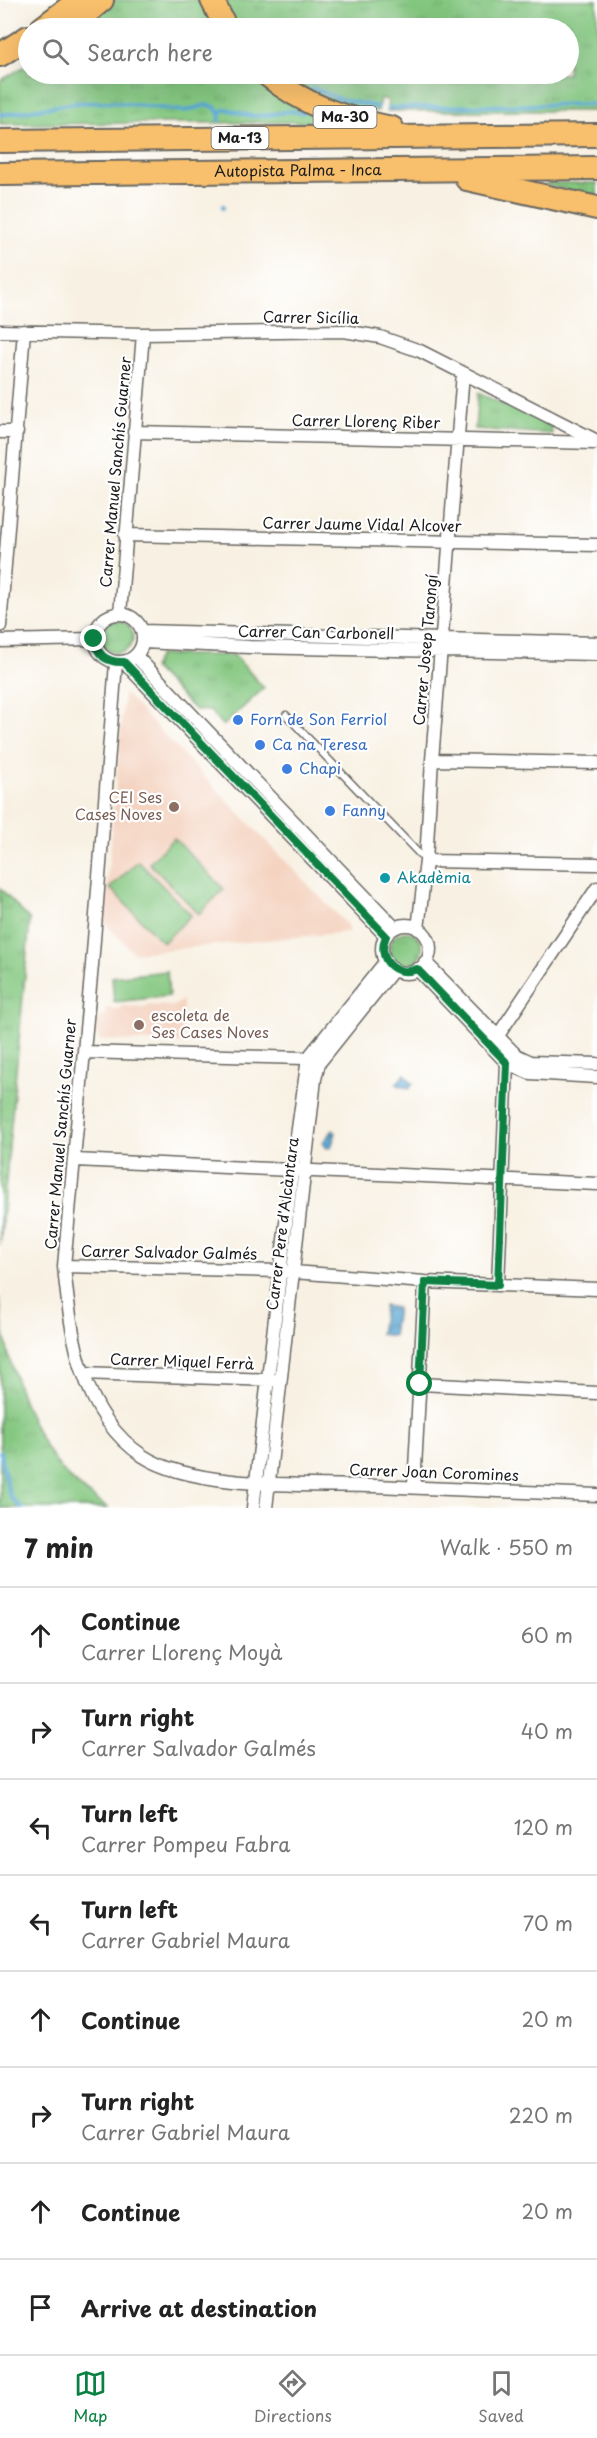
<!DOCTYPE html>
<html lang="en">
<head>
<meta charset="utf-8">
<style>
  body { margin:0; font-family:"Playpen Sans",sans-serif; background:#f6f6f6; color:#222 }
  .stop { position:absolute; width:18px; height:18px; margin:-14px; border:4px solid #0b8043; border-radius:50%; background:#fff }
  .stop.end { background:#0b8043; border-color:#fff; box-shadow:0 2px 6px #0008 }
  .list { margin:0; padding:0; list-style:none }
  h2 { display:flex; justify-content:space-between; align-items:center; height:78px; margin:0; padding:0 24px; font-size:26px }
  h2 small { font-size:20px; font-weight:400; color:#767676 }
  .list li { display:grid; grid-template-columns:39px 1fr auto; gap:18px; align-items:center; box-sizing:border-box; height:96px; padding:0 24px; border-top:2px solid #e0e0e0 }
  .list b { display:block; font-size:22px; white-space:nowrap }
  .list p { margin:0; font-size:20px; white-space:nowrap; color:#767676 }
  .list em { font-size:20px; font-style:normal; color:#767676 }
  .icon { flex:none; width:33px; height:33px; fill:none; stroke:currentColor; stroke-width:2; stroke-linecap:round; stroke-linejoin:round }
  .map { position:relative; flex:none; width:597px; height:1508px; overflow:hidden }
  .search { position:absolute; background:#fff; box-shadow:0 6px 24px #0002; left:18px; right:18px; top:18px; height:66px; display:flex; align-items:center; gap:15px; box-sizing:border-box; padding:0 21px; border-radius:33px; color:#767676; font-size:22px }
  .sheet { height:846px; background:#fff }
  nav { display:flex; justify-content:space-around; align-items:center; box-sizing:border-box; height:84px; border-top:2px solid #e0e0e0; background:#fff; font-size:16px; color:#767676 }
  nav a { display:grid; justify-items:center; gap:3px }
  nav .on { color:#0b8043 }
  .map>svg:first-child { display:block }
  .built { fill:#f4d3c0 }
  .grass { fill:url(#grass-tufts); stroke:#50724e; stroke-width:1.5 }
  .pitch { fill:#84c780; stroke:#50724e; stroke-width:1.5 }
  .water { fill:url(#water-waves); stroke:#3a6177; stroke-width:1.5 }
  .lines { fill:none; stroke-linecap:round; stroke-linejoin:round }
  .stream { stroke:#59a6d2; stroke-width:4 }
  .lane-casing { stroke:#696762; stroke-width:9 }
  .street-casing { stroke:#696762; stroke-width:15 }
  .highway-casing { stroke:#696762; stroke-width:26 }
  .lane { stroke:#fff; stroke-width:6 }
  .street { stroke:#fff; stroke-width:12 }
  .highway { stroke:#f8bf6c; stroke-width:22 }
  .route { stroke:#0b8043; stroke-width:8 }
  .shop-dot { fill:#3f7fe0; stroke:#fff; stroke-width:2 }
  .education-dot { fill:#8d6e63; stroke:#fff; stroke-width:2 }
  .culture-dot { fill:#0f9aa8; stroke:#fff; stroke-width:2 }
  .labels { text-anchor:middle; stroke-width:4.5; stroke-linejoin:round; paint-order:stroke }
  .shield { fill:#fff; stroke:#606060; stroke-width:1.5 }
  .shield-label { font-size:14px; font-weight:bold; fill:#1c1c1c }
  .street-label { font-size:15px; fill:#1c1c1c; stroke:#fff }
  .shop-label { font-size:15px; fill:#366cbe; stroke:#fff; text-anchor:start }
  .education-label { font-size:15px; fill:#785e54; stroke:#fff; text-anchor:end }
  .culture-label { font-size:15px; fill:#0d838f; stroke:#fff; text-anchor:start }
</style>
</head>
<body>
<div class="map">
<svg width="597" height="1508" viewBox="0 0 597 1508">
  <defs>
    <pattern id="grass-tufts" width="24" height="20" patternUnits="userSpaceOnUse" patternTransform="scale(1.5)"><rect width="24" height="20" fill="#84c780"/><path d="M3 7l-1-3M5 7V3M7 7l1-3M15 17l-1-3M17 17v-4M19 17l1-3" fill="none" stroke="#71aa6e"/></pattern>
    <pattern id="water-waves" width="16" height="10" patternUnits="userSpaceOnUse" patternTransform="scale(1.5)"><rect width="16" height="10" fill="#59a6d2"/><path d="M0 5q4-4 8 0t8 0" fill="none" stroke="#4986aa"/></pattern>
  </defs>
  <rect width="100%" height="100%" fill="#fff"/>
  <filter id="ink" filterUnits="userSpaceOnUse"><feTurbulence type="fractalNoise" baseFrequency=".0167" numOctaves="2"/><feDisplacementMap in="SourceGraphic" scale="12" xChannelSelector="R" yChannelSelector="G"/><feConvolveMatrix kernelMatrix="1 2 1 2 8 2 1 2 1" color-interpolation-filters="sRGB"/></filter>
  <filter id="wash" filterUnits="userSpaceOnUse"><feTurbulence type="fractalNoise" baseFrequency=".008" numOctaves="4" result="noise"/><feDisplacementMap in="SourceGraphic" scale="24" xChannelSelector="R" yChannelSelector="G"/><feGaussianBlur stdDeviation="1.35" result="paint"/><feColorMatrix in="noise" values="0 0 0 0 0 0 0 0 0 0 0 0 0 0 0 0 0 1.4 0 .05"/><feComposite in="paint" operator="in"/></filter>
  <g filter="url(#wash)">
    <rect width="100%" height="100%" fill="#f8f1e3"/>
    <path class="built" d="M 124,693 L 349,927 L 348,932 L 134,953 L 104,922 Z
      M 183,1000 L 182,1043 L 99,1040 L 99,1035 L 96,1034 L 96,1016 L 105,1016 L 106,1008 L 120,1009 L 121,1006 L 147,1007 L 148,1005 L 173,1006 Z"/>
    <path class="grass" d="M 113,0 L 205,0 L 219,28 L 80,28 Z
      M 222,0 L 597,0 L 597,111 L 387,111 L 388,100 L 380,98 L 378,111 L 349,108 L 324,99 L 281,74 L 568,74 L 568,28 L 236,28 Z
      M 28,64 L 28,74 L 258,74 L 341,122 L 0,124 L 0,81 Z
      M 546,183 L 597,183 L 597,195 L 547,186 Z
      M 478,393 L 552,426 L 552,434 L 475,429 Z
      M101 637a16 16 0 1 1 32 0a16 16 0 1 1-32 0Z
      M 159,655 L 234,655 L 264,688 L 223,726 L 210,711 L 195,710 L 153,668 Z
      M 0,888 L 30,920 L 0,1245 Z
      M390 948a16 16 0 1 1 32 0a16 16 0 1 1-32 0Z
      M 0,1298 C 2,1350 28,1430 62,1470 C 75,1485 92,1497 108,1508 L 0,1508 Z"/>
    <path class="pitch" d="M 174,838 L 224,889 L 199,914 L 149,863 Z
      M 138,861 L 191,915 L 163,943 L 110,888 Z
      M 167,971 L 169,996 L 114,1002 L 112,977 Z"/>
    <path class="water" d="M 405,1074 L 413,1084 L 409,1089 L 396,1084 Z
      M 333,1130 L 336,1133 L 331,1147 L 326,1148 L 323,1142 Z
      M 384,1306 L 397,1308 L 393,1336 L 380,1334 Z"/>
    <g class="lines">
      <path class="stream" d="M 312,91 L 313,88 L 339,99 L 378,107
        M 388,108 L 592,104
        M 0,115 L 76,103 L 112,102 L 184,111 L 207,105 L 215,107 L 220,116
        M 219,121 L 221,112 L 226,109 C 236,111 245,116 255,116 C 269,117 290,108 303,113 L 304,111
        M 223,206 L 223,208
        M 0,1452 L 10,1497 L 22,1508"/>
    </g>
  </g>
  <g filter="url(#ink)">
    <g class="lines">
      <g class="lane-casing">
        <path id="lane" d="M 286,715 L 425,860"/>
      </g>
      <g class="street-casing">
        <path id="street" d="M 0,331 L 143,334 L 344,331 L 380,337 L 420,351 L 597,441
          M 0,432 L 17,432
          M 134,432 L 595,443
          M 125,535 L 597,545
          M95 638a24 24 0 1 1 48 0a24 24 0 1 1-48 0Z
          M 120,614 L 143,334
          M 0,626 L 24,331
          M 142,631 L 597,643
          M 0,641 L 94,639
          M 143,642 L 249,647 L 597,654
          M 136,656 L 395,928
          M 124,662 L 386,936
          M 116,663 L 92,965 L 64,1266 C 70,1333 81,1415 143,1456 C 195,1490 312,1484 375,1486 C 449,1489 523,1492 597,1495
          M 432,760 L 597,763
          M 426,861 L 597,864
          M382 949a24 24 0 1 1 48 0a24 24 0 1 1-48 0Z
          M 418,929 L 426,861 L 432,760 L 463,373
          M 425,962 L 516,1055 L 531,1062 L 597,1064
          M 417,969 L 507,1063 L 530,1073 L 597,1077
          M 493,1043 L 597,888
          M 84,1052 L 304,1058 L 315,1062
          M 75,1160 L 597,1184
          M 64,1266 L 280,1271 L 425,1282 L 597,1289
          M 498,1285 L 507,1063
          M 83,1373 L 273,1380
          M 420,1384 L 597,1393
          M 414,1487 L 425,1282
          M 253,1508 L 292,1171 L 308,1058 L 386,961
          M 266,1508 L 315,1079 L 319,1063 L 394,969"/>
      </g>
      <g class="highway-casing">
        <g id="highway">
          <path d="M 212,0 L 226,28"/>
          <path d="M 42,28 L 79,0"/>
          <path d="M 69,28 L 102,0"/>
          <path d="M 0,55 L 28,37"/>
          <path d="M 266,74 C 305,106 343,118 392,128"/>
          <path d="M 0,141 L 597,135"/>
          <path id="s1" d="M 0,174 L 597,168"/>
          <path d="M 467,179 L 597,208"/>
        </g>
      </g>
      <use href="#lane" class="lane"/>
      <use href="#street" class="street"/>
      <use href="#highway" class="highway"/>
    </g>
  </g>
  <g class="lines" filter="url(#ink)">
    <path class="route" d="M 94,639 C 97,655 107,663 124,662 L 386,936 C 376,959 395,978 417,969 L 507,1063 L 498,1285 L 425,1282 L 420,1384"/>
  </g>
  <g class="shop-dot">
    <circle cx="238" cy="720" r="6"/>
    <circle cx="260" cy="745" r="6"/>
    <circle cx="287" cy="769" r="6"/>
    <circle cx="330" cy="811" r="6"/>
  </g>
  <g class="education-dot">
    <circle cx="174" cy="807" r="6"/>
    <circle cx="139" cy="1025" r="6"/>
  </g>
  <circle class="culture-dot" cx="385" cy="878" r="6"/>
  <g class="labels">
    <g class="shield">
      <rect x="313.5" y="106" width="63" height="22" rx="4.5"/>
      <rect x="211.5" y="127" width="57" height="22" rx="4.5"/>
    </g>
    <g class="shield-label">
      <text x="345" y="122">Ma-30</text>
      <text x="240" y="143">Ma-13</text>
    </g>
    <g class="street-label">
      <text dy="5" stroke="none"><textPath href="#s1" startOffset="298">Autopista Palma - Inca</textPath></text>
      <text transform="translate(311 318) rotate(1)" y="5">Carrer Sicília</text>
      <text transform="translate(366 422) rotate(1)" y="5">Carrer Llorenç Riber</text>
      <text transform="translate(116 472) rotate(-85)" y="5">Carrer Manuel Sanchís Guarner</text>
      <text transform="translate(362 525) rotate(1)" y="5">Carrer Jaume Vidal Alcover</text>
      <text transform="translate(316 633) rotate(1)" y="5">Carrer Can Carbonell</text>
      <text transform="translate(426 650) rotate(-85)" y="5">Carrer Josep Tarongí</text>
      <text transform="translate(61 1134) rotate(-85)" y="5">Carrer Manuel Sanchís Guarner</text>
      <text transform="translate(283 1224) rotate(-83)" y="5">Carrer Pere d'Alcàntara</text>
      <text transform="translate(169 1253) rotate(1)" y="5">Carrer Salvador Galmés</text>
      <text transform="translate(182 1362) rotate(2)" y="5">Carrer Miquel Ferrà</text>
      <text transform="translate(434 1473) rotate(2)" y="5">Carrer Joan Coromines</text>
    </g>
    <g class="shop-label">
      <text x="250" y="725">Forn de Son Ferriol</text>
      <text x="272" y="750">Ca na Teresa</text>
      <text x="299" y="774">Chapi</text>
      <text x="342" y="816">Fanny</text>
    </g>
    <g class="education-label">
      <text x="162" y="803">CEI Ses<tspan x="162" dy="17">Cases Noves</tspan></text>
      <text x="151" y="1021" text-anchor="start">escoleta de<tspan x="151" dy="17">Ses Cases Noves</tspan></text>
    </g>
    <g class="culture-label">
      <text x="397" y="883">Akadèmia</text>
    </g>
  </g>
</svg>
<div class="stop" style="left:420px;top:1384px"></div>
<div class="stop end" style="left:94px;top:639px"></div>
<div class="search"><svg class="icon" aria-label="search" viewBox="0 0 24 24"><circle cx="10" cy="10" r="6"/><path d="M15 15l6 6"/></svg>Search here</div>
</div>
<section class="sheet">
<h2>7 min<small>Walk · 550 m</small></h2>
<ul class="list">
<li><svg class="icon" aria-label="ahead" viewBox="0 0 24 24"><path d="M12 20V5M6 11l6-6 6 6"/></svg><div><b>Continue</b><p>Carrer Llorenç Moyà</p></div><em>60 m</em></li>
<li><svg class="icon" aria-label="right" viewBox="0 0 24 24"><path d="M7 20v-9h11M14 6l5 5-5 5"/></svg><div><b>Turn right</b><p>Carrer Salvador Galmés</p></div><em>40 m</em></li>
<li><svg class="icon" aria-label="left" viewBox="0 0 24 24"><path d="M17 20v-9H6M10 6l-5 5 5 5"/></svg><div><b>Turn left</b><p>Carrer Pompeu Fabra</p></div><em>120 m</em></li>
<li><svg class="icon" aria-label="left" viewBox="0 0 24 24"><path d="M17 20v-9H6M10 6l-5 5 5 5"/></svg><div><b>Turn left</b><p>Carrer Gabriel Maura</p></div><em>70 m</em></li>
<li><svg class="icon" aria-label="ahead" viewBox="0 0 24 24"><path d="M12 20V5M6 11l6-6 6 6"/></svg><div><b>Continue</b></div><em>20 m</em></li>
<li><svg class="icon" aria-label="right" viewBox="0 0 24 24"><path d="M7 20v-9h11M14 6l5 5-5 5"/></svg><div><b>Turn right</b><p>Carrer Gabriel Maura</p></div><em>220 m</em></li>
<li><svg class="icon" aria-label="ahead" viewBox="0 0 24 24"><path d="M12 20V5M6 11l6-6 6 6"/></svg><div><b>Continue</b></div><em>20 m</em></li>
<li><svg class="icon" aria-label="arrive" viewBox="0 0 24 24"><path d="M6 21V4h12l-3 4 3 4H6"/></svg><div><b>Arrive at destination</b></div></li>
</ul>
</section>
<nav>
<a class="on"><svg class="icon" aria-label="map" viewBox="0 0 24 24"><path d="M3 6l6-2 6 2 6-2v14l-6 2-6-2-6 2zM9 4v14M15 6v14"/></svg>Map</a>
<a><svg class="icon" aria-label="directions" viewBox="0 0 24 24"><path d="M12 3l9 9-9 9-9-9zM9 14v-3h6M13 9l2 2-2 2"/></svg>Directions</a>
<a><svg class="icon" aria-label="saved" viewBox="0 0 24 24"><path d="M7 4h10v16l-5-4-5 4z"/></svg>Saved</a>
</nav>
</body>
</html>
